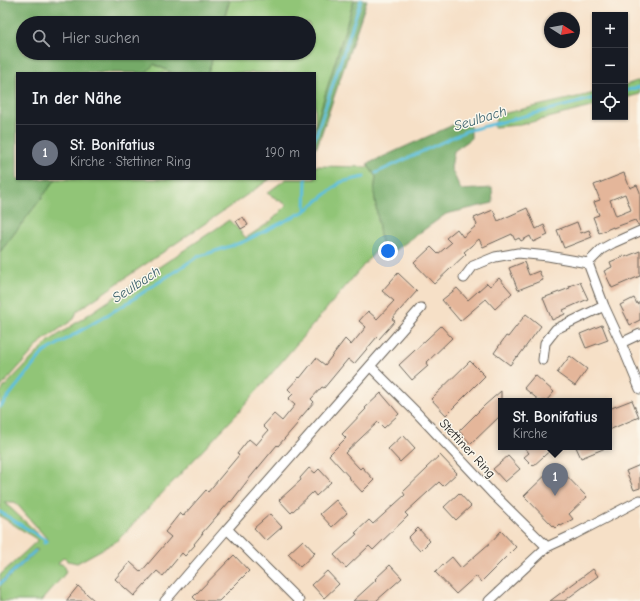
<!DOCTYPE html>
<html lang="de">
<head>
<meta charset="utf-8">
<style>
  body { margin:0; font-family:"Comic Neue",sans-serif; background:#242831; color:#f1f3f6 }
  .controls { position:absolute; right:12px; top:12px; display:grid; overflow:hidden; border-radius:0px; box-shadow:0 1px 3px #0004 }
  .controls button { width:36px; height:36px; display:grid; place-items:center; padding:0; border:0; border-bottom:1px solid #363941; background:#171b24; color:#f1f3f6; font:20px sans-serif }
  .compass { position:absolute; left:544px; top:12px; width:36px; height:36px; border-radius:50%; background:#171b24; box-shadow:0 1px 3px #0004; rotate:101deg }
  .you { position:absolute; left:388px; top:251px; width:14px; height:14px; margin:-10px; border:3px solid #fff; border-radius:50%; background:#1a73e8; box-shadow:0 0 0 6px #1a73e833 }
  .badge { display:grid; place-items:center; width:26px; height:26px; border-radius:50%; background:#0f766e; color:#fff; font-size:13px; font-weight:700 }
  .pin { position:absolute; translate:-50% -33px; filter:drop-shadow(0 1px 2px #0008) }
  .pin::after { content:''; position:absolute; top:21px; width:14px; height:12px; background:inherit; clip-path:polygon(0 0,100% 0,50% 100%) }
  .popup { position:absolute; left:498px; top:398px; width:114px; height:52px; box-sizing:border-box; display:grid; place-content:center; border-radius:0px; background:#171b24; filter:drop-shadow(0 1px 3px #0005); font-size:13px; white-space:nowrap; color:#9ea1a6 }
  .popup b { font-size:15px; color:#f1f3f6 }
  .popup::after { content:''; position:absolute; left:50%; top:100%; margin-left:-8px; border:8px solid transparent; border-top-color:#171b24 }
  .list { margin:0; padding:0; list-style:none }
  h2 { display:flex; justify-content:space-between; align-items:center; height:52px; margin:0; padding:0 16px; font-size:17px }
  h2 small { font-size:13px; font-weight:400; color:#9ea1a6 }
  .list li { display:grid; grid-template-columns:26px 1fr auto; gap:12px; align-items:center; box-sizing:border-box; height:56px; padding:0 16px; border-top:1px solid #363941 }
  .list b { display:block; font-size:15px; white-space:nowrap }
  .list p { margin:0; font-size:13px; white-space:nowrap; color:#9ea1a6 }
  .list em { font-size:13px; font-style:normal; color:#9ea1a6 }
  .icon { flex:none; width:22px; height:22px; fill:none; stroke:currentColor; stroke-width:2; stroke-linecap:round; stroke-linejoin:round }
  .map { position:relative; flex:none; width:640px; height:601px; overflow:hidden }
  .search { position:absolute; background:#171b24; box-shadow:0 1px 3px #0004; left:16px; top:16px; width:300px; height:44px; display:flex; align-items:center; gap:10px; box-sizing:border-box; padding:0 14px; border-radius:22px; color:#9ea1a6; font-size:15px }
  .panel { position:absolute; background:#171b24; box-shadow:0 1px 3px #0004; left:16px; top:72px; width:300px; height:108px; border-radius:0px }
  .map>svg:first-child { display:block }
  .green { fill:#91c577; stroke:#56704a; fill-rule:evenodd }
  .forest { fill:#74aa68; stroke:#486342 }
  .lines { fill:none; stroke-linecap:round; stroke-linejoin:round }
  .stream { stroke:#5fc0dd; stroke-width:3 }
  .building { fill:#e4b69a; fill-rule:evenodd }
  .street-casing { stroke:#686158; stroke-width:11 }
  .street { stroke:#fff; stroke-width:9 }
  .labels { text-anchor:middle; stroke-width:3; stroke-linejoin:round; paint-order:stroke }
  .street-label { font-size:13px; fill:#1c1c1c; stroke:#fbf7ec }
  .water-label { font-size:14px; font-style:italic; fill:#375e69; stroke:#fbf7ec }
</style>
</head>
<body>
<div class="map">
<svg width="640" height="601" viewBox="0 0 640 601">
  <rect width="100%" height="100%" fill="#fbf7ec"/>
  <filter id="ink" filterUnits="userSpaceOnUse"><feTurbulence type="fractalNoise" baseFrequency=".025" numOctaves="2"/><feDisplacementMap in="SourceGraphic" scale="8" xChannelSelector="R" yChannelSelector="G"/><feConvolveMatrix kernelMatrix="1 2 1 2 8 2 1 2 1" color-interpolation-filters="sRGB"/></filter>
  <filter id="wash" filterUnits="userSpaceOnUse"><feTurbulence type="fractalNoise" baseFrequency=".012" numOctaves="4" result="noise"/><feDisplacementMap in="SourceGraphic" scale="16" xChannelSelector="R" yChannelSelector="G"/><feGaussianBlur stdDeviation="0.9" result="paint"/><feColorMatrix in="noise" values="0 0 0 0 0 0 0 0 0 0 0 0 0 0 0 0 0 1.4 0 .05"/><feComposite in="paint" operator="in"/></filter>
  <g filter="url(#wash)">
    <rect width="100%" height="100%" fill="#f6e0c7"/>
    <path class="green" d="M 230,0 L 354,0 L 315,128 L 315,73 L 208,73 L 214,53 L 309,53 L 309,23 L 223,23 Z
      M 153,64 L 173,73 L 146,73 Z
      M 640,80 L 640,94 L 625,98 L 625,85 Z
      M 595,93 L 595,106 L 520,125 L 494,127 L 497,115 Z
      M 315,166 L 369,167 L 376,177 L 374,192 L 381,243 L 374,253 L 238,413 L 117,541 L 77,563 L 68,561 L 64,557 L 58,563 L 64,565 L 66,570 L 64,575 L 41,601 L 0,601 L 0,586 L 38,550 L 35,549 L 0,582 L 0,575 L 38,540 L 0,516 L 0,393 L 4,387 L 49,341 L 229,220 L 239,230 L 246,238 L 270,222 L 287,205 L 267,193 L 286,179 L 315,179 ZM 4,502 L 15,502 L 48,540 L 47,542 Z
      M 56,179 L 270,179 L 77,311 L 74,319 L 42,341 L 0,388 L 0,252 Z"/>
    <path class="forest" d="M 0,0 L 229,0 L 223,23 L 23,23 L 23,53 L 214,53 L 208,73 L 173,73 L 154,64 L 146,73 L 17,73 L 17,179 L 56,179 L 0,252 Z
      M 354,0 L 367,0 L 317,147 L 315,148 L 315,128 Z
      M 464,120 L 471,128 L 471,139 L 454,151 L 451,168 L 461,190 L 492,188 L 493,203 L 446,214 L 393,252 L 381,243 L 374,192 L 376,177 L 367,164 Z"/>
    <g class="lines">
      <path class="stream" d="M 625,91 L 640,87
        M 315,138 L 361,0
        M 376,173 L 466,131 L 595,98
        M 305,211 L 306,179
        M 0,407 L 43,353 L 124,305 L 197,257 L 243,242 L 305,211 L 341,182 L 364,177
        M 0,512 L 47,541 L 44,543
        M 0,584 L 35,551"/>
    </g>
    <g id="blocks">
      <path class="building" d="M 624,173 L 630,188 L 637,185 L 640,192 L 640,225 L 638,225 L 635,220 L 613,228 L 613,227 L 599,233 L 593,217 L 599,215 L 594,202 L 600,200 L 594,185 ZM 625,194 L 631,210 L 616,216 L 610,200 Z
        M 527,208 L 536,229 L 544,225 L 548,235 L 533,242 L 530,236 L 521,241 L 519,238 L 515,240 L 512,234 L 483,247 L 479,239 L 464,252 L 466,254 L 434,284 L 414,263 L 431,247 L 438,254 L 451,243 L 446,238 L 457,229 L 463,237 L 477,225 L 474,218 L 493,210 L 498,221 Z
        M 243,217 L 248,225 L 241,229 L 236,221 Z
        M 577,222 L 581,233 L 589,230 L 592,237 L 564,248 L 557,230 Z
        M 640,251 L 640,276 L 612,288 L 604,271 L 612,267 L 610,262 L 624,256 L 625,257 Z
        M 524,262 L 529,275 L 539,271 L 543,280 L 518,290 L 509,268 Z
        M 398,273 L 417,291 L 392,319 L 395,321 L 379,339 L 377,337 L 354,364 L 348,359 L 324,388 L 322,387 L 311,399 L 314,402 L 297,422 L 298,423 L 278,446 L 277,445 L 248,480 L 231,502 L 230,501 L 202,533 L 203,533 L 194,544 L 195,545 L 185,556 L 182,553 L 163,576 L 157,571 L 134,596 L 115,579 L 130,562 L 141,572 L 171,537 L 165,532 L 180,513 L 183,516 L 206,490 L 208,492 L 239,455 L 237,454 L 249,439 L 256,445 L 268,431 L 263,426 L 274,414 L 282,421 L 295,405 L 288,399 L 293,394 L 288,389 L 299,377 L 300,378 L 316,358 L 325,365 L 345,339 L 351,345 L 366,327 L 359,321 L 368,311 L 377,319 L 394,301 L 382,291 Z
        M 499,278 L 512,293 L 495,309 L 486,299 L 460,321 L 442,300 L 457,288 L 468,300 L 487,283 L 490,286 Z
        M 580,282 L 588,299 L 563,310 L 565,314 L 552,320 L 543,298 L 570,288 L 569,286 Z
        M 634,298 L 637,304 L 640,302 L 640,320 L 630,325 L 620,305 Z
        M 526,314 L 541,326 L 518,357 L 517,356 L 510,365 L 494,353 L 506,336 L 508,337 Z
        M 602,325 L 608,340 L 586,348 L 580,334 Z
        M 441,326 L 452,338 L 426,363 L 428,366 L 412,380 L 399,365 Z
        M 570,356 L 587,369 L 575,386 L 557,373 Z
        M 470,361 L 485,376 L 446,415 L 431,399 Z
        M 535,375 L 554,392 L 546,401 L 540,401 L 524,388 Z
        M 501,391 L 501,415 L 471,444 L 459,431 L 485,405 Z
        M 381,393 L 399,414 L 384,428 L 378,422 L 345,453 L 360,469 L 362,467 L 374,480 L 362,492 L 350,479 L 350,478 L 329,455 L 346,438 L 342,434 L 366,409 L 365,408 Z
        M 632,400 L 639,417 L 609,430 L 609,409 Z
        M 403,435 L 415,448 L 400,462 L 388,449 Z
        M 524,447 L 554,447 L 533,466 L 524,457 L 529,453 Z
        M 576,447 L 608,447 L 581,458 Z
        M 440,455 L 457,473 L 443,486 L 439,482 L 405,513 L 408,516 L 373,550 L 369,546 L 346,568 L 334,555 L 357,534 L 355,533 L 369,520 L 373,524 L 405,495 L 403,492 L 427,469 L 426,468 Z
        M 508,456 L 520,469 L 505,482 L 493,469 Z
        M 556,465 L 587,497 L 569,514 L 573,519 L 561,526 L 559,524 L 555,528 L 524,496 Z
        M 640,465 L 640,488 L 634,490 L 626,471 Z
        M 309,468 L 315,473 L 319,469 L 331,482 L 316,496 L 313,492 L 291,513 L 279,500 L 301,480 L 300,478 Z
        M 459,493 L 471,506 L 456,520 L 444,507 Z
        M 336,500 L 347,513 L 332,527 L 320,514 Z
        M 270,514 L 282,527 L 266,541 L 254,528 Z
        M 418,528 L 430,541 L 420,551 L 408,538 Z
        M 501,531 L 516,547 L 481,582 L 476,576 L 456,594 L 435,572 L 452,557 L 461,568 L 491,542 Z
        M 303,540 L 315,553 L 300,567 L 288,554 Z
        M 234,555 L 249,571 L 219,601 L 197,601 L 193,597 Z
        M 390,565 L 402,578 L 376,601 L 353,601 L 376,580 L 375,579 Z
        M 593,569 L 598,576 L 564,601 L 550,601 Z
        M 327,571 L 339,584 L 324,598 L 312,585 Z
        M 78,586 L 95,601 L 66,601 Z"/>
    </g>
  </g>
  <g filter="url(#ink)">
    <use href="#blocks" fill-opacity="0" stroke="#686158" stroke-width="1"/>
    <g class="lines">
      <g class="street-casing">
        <path id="street" d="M 640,231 L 613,243 L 602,249 L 588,263 L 604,306 L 621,343 L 640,389
          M 464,278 L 473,266 L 495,257 L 518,253 L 548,256 L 588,263
          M 621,343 L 640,334
          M 543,360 L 545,343 L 556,329 L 604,306
          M 370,366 L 421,308
          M 165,601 L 227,529
          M 299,601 L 227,529 L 370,366 L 416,412 L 492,493 L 547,547
          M 489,601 L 547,547 L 575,534 L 640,500"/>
      </g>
      <use href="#street" class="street"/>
    </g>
  </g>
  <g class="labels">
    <g class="street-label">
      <text transform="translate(468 448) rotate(47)" y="5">Stettiner Ring</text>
    </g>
    <g class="water-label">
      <text transform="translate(480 118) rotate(-17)" y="5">Seulbach</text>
      <text transform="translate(136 284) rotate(-33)" y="5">Seulbach</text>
    </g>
  </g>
</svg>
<div class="controls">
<button>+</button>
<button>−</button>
<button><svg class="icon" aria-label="locate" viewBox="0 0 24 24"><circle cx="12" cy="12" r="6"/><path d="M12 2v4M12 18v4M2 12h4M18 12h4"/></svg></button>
</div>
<svg class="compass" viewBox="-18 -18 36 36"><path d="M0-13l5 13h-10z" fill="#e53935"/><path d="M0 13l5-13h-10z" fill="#9ea1a6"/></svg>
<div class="you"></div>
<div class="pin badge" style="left:555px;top:496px;background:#6b7280">1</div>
<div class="popup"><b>St. Bonifatius</b>Kirche</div>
<div class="search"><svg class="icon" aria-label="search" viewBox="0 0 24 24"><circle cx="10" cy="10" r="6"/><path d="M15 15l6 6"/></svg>Hier suchen</div>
<section class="panel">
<h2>In der Nähe<small></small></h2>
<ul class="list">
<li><span class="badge" style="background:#6b7280">1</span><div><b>St. Bonifatius</b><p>Kirche · Stettiner Ring</p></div><em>190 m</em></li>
</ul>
</section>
</div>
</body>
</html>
